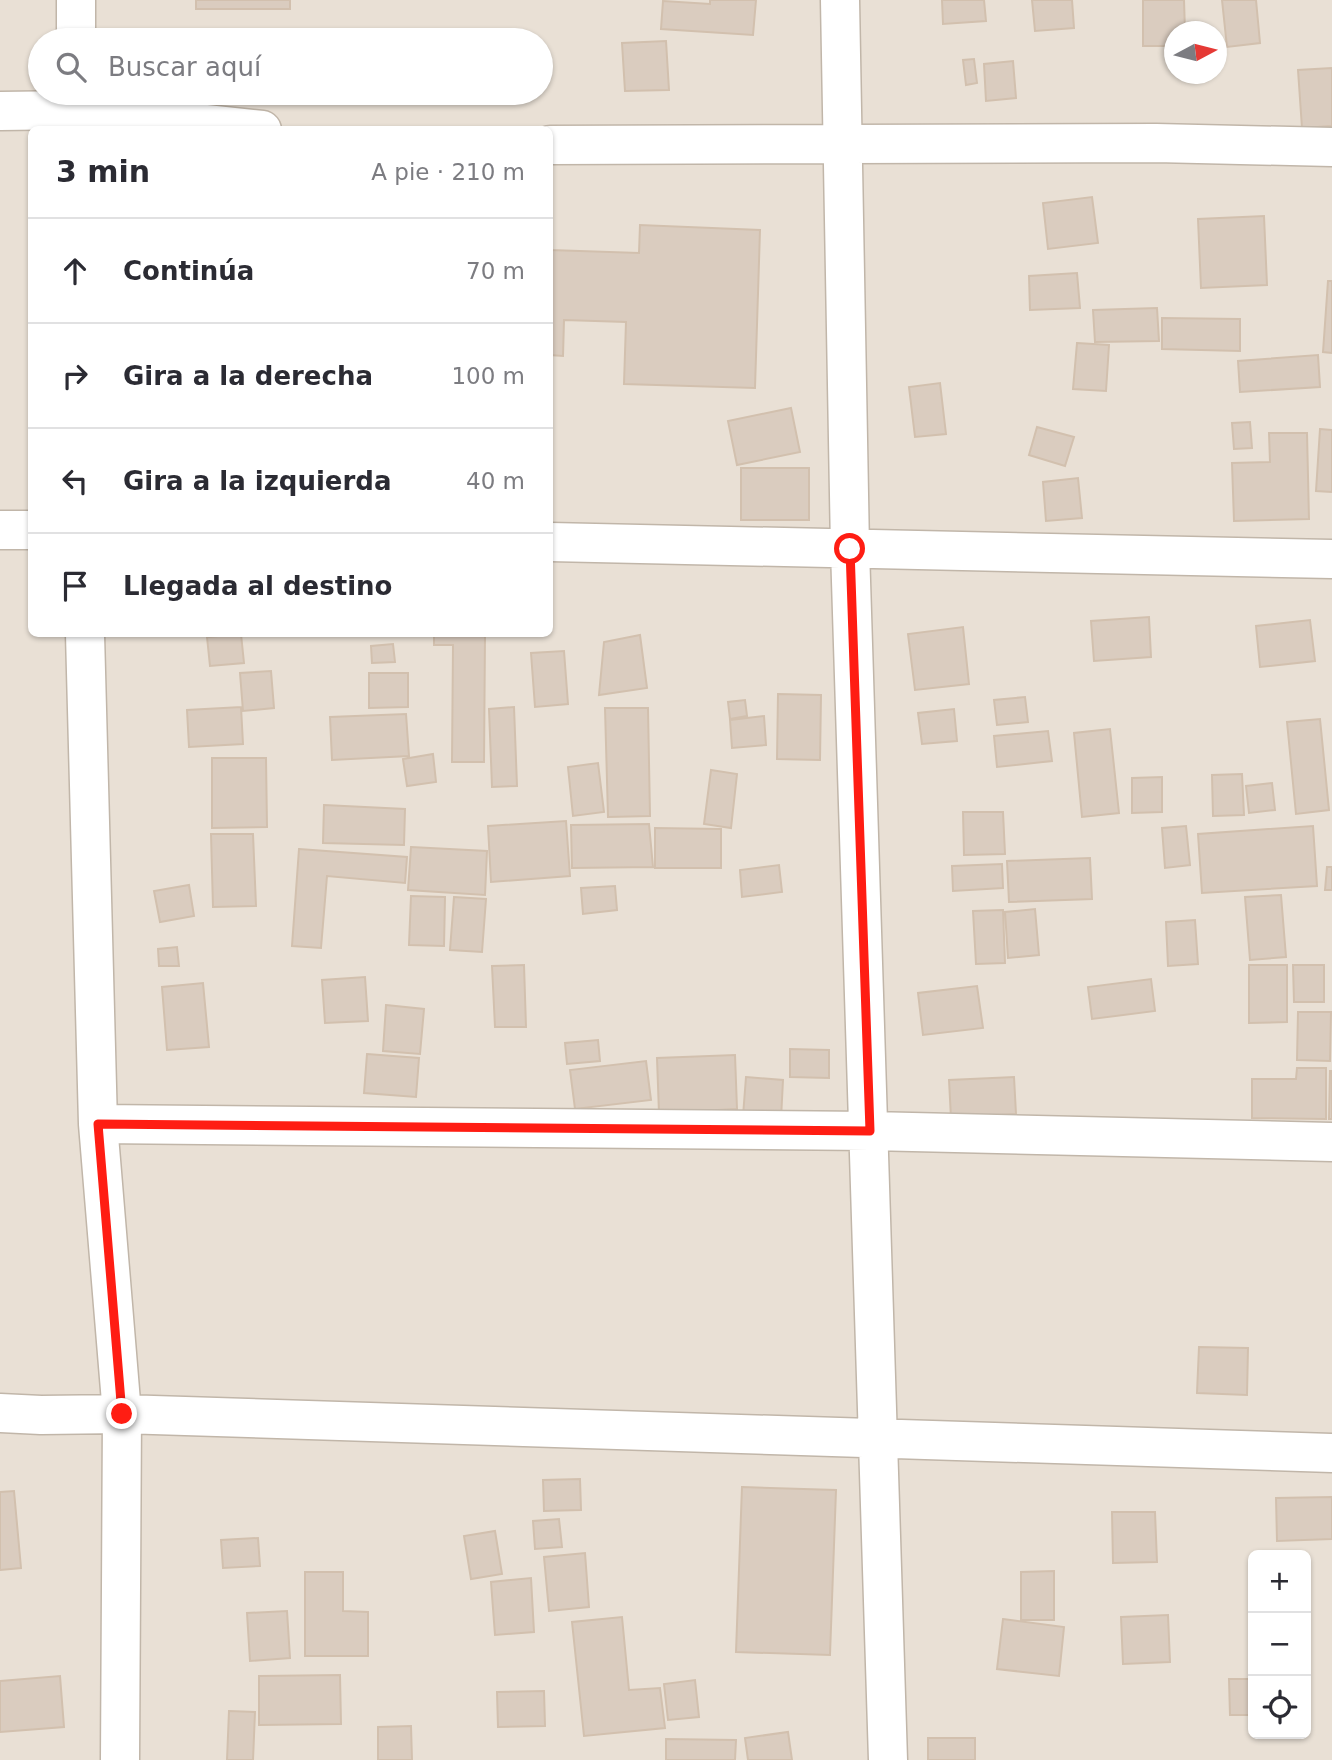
<!DOCTYPE html>
<html lang="es">
<head>
<meta charset="utf-8">
<style>
  body { margin:0; font-family:"DejaVu Sans",sans-serif; background:#f7f7f7; color:#2b2b33 }
  .controls { position:absolute; right:21px; bottom:21px; display:grid; overflow:hidden; border-radius:10px; box-shadow:0 2px 5px #0004 }
  .controls button { width:63px; height:63px; display:grid; place-items:center; padding:0; border:0; border-bottom:2px solid #e1e1e2; background:#fff; color:#2b2b33; font:35px sans-serif }
  .compass { position:absolute; left:1164px; top:21px; width:63px; height:63px; border-radius:50%; background:#fff; box-shadow:0 2px 5px #0004; rotate:83deg }
  .stop { position:absolute; width:21px; height:21px; margin:-16px; border:5px solid #ff1d13; border-radius:50%; background:#fff }
  .stop.end { background:#ff1d13; border-color:#fff; box-shadow:0 2px 7px #0008 }
  .list { margin:0; padding:0; list-style:none }
  h2 { display:flex; justify-content:space-between; align-items:center; height:91px; margin:0; padding:0 28px; font-size:30px }
  h2 small { font-size:23px; font-weight:400; color:#7c7c81 }
  .list li { display:grid; grid-template-columns:46px 1fr auto; gap:21px; align-items:center; box-sizing:border-box; height:105px; padding:0 28px; border-top:2px solid #e1e1e2 }
  .list b { display:block; font-size:26px; white-space:nowrap }
  .list em { font-size:23px; font-style:normal; color:#7c7c81 }
  .icon { flex:none; width:38px; height:38px; fill:none; stroke:currentColor; stroke-width:2; stroke-linecap:round; stroke-linejoin:round }
  .map { position:relative; flex:none; width:1332px; height:1760px; overflow:hidden }
  .search { position:absolute; background:#fff; box-shadow:0 2px 5px #0004; left:28px; top:28px; width:525px; height:77px; display:flex; align-items:center; gap:18px; box-sizing:border-box; padding:0 24px; border-radius:38px; color:#7c7c81; font-size:26px }
  .panel { position:absolute; background:#fff; box-shadow:0 2px 5px #0004; left:28px; top:126px; width:525px; height:511px; border-radius:10px }
  .map>svg:first-child { display:block }
  .residential { fill:#e9e0d5; fill-rule:evenodd }
  .building { fill:#daccbf; stroke:#d2c0ae; stroke-width:2 }
  .lines { fill:none; stroke-linecap:round; stroke-linejoin:round }
  .minor-casing { stroke:#c1b6a9; stroke-width:41 }
  .minor { stroke:#fff; stroke-width:38 }
  .route { stroke:#ff1d13; stroke-width:9 }
</style>
</head>
<body>
<div class="map">
<svg width="1332" height="1760" viewBox="0 0 1332 1760">
  <rect width="100%" height="100%" fill="#f4efe7"/>
  <path class="residential" d="M 0,0 L 1332,0 L 1332,1760 L 0,1760 ZM 1174,32 L 1216,32 L 1216,74 L 1174,74 ZM 40,40 L 541,40 L 541,93 L 40,93 ZM 32,130 L 550,130 L 550,634 L 32,634 ZM 1253,1555 L 1306,1555 L 1306,1734 L 1253,1734 Z"/>
  <path class="building" d="M 196,0 L 290,0 L 290,9 L 196,9 Z
    M 710,0 L 756,0 L 753,35 L 661,29 L 663,1 L 710,4 Z
    M 942,0 L 984,0 L 986,21 L 943,24 Z
    M 1032,0 L 1072,0 L 1074,28 L 1035,31 Z
    M 1143,0 L 1184,0 L 1185,32 L 1174,32 L 1174,46 L 1143,46 Z
    M 1222,0 L 1256,0 L 1260,43 L 1227,47 Z
    M 666,41 L 669,90 L 625,91 L 622,43 Z
    M 974,59 L 977,83 L 966,85 L 963,60 Z
    M 1013,61 L 1016,98 L 986,101 L 984,64 Z
    M 1332,68 L 1332,126 L 1302,128 L 1298,70 Z
    M 1092,197 L 1098,243 L 1048,249 L 1043,203 Z
    M 550,210 L 551,210 L 550,250 L 639,253 L 640,225 L 760,230 L 755,388 L 624,384 L 626,322 L 564,320 L 563,356 L 550,355 Z
    M 1264,216 L 1267,285 L 1201,288 L 1198,219 Z
    M 1077,273 L 1080,308 L 1030,310 L 1029,276 Z
    M 1328,281 L 1332,281 L 1332,353 L 1323,352 Z
    M 1157,308 L 1159,341 L 1095,342 L 1093,310 Z
    M 1162,318 L 1240,319 L 1240,351 L 1162,349 Z
    M 1077,343 L 1109,345 L 1106,391 L 1073,389 Z
    M 1318,355 L 1320,387 L 1240,392 L 1238,361 Z
    M 940,383 L 946,434 L 915,437 L 909,387 Z
    M 791,408 L 800,452 L 737,465 L 728,421 Z
    M 1250,422 L 1252,448 L 1234,449 L 1232,423 Z
    M 1037,427 L 1074,437 L 1065,466 L 1029,455 Z
    M 1320,429 L 1332,430 L 1332,492 L 1316,491 Z
    M 1269,433 L 1307,433 L 1309,519 L 1234,521 L 1232,463 L 1270,462 Z
    M 741,468 L 809,468 L 809,520 L 741,520 Z
    M 1078,478 L 1082,518 L 1046,521 L 1043,482 Z
    M 1149,617 L 1151,657 L 1094,661 L 1091,621 Z
    M 1310,620 L 1315,661 L 1260,667 L 1256,626 Z
    M 963,627 L 969,684 L 915,690 L 908,634 Z
    M 241,634 L 244,663 L 210,666 L 207,637 Z
    M 434,634 L 485,634 L 484,762 L 452,762 L 453,645 L 434,645 Z
    M 640,635 L 647,688 L 599,695 L 604,642 Z
    M 393,644 L 395,662 L 372,663 L 371,646 Z
    M 564,651 L 568,704 L 535,707 L 531,653 Z
    M 271,671 L 274,708 L 243,711 L 240,673 Z
    M 369,673 L 408,673 L 408,707 L 369,708 Z
    M 778,694 L 821,695 L 820,760 L 777,759 Z
    M 1025,697 L 1028,722 L 997,725 L 994,700 Z
    M 745,700 L 747,716 L 730,719 L 728,702 Z
    M 241,707 L 243,744 L 189,747 L 187,710 Z
    M 514,707 L 517,786 L 492,787 L 489,709 Z
    M 605,708 L 648,708 L 650,816 L 608,817 Z
    M 954,709 L 957,741 L 922,744 L 918,713 Z
    M 406,714 L 409,756 L 332,760 L 330,717 Z
    M 764,716 L 766,745 L 732,748 L 730,720 Z
    M 1320,719 L 1329,810 L 1296,814 L 1287,722 Z
    M 1110,729 L 1119,813 L 1082,817 L 1074,733 Z
    M 1048,731 L 1052,761 L 997,767 L 994,736 Z
    M 433,754 L 436,782 L 407,786 L 403,759 Z
    M 212,758 L 266,758 L 267,827 L 212,828 Z
    M 598,763 L 604,812 L 573,816 L 568,767 Z
    M 711,770 L 737,774 L 731,828 L 704,824 Z
    M 1242,774 L 1244,815 L 1213,816 L 1212,775 Z
    M 1162,777 L 1162,812 L 1132,813 L 1132,778 Z
    M 1272,783 L 1275,810 L 1249,813 L 1246,786 Z
    M 324,805 L 405,809 L 404,845 L 323,843 Z
    M 963,812 L 1003,812 L 1005,854 L 964,855 Z
    M 566,821 L 570,876 L 491,882 L 488,826 Z
    M 649,824 L 653,867 L 572,868 L 571,825 Z
    M 1186,826 L 1190,865 L 1165,868 L 1162,828 Z
    M 1313,826 L 1317,886 L 1202,893 L 1198,834 Z
    M 655,828 L 721,829 L 721,868 L 655,868 Z
    M 211,834 L 253,834 L 256,906 L 213,907 Z
    M 411,847 L 487,851 L 485,895 L 408,890 Z
    M 299,849 L 407,857 L 405,883 L 327,876 L 321,948 L 292,946 Z
    M 1090,858 L 1092,899 L 1009,902 L 1007,861 Z
    M 1002,864 L 1003,888 L 953,891 L 952,866 Z
    M 779,865 L 782,892 L 742,897 L 740,870 Z
    M 1327,867 L 1332,867 L 1332,890 L 1325,890 Z
    M 189,885 L 194,916 L 160,922 L 154,891 Z
    M 615,886 L 617,910 L 583,914 L 581,888 Z
    M 1281,895 L 1286,957 L 1250,960 L 1245,897 Z
    M 411,896 L 445,897 L 444,946 L 409,945 Z
    M 454,897 L 486,899 L 482,952 L 450,950 Z
    M 1035,909 L 1039,955 L 1008,958 L 1005,912 Z
    M 1003,910 L 1005,963 L 976,964 L 973,911 Z
    M 1195,920 L 1198,964 L 1168,966 L 1166,922 Z
    M 177,947 L 179,966 L 159,966 L 158,949 Z
    M 524,965 L 526,1027 L 495,1027 L 492,966 Z
    M 1249,965 L 1287,965 L 1287,1022 L 1249,1023 Z
    M 1293,965 L 1324,965 L 1324,1002 L 1294,1002 Z
    M 365,977 L 368,1021 L 325,1023 L 322,980 Z
    M 1151,979 L 1155,1011 L 1092,1019 L 1088,987 Z
    M 203,983 L 209,1047 L 167,1050 L 162,987 Z
    M 977,986 L 983,1028 L 923,1035 L 918,993 Z
    M 386,1005 L 424,1009 L 420,1054 L 383,1051 Z
    M 1298,1012 L 1331,1012 L 1330,1061 L 1297,1060 Z
    M 598,1040 L 600,1061 L 567,1064 L 565,1043 Z
    M 790,1049 L 829,1050 L 829,1078 L 790,1077 Z
    M 367,1054 L 419,1058 L 416,1097 L 364,1093 Z
    M 735,1055 L 737,1109 L 659,1113 L 657,1058 Z
    M 646,1061 L 651,1100 L 575,1109 L 570,1070 Z
    M 1297,1068 L 1326,1068 L 1326,1119 L 1252,1118 L 1252,1079 L 1296,1079 Z
    M 1330,1071 L 1332,1071 L 1332,1119 L 1329,1119 Z
    M 746,1077 L 783,1080 L 781,1119 L 743,1116 Z
    M 1014,1077 L 1016,1114 L 951,1118 L 949,1080 Z
    M 1199,1347 L 1248,1348 L 1247,1395 L 1197,1393 Z
    M 580,1479 L 581,1510 L 544,1511 L 543,1480 Z
    M 742,1487 L 836,1490 L 830,1655 L 736,1652 Z
    M 14,1491 L 21,1568 L 0,1570 L 0,1492 Z
    M 1332,1497 L 1332,1539 L 1277,1541 L 1276,1498 Z
    M 1112,1512 L 1155,1512 L 1157,1562 L 1113,1563 Z
    M 559,1519 L 562,1547 L 535,1549 L 533,1521 Z
    M 495,1531 L 502,1574 L 471,1579 L 464,1536 Z
    M 258,1538 L 260,1566 L 223,1568 L 221,1540 Z
    M 585,1553 L 589,1607 L 549,1611 L 544,1557 Z
    M 1054,1571 L 1054,1620 L 1021,1620 L 1021,1572 Z
    M 305,1572 L 343,1572 L 343,1611 L 368,1612 L 368,1656 L 305,1656 Z
    M 531,1578 L 534,1632 L 495,1635 L 491,1582 Z
    M 287,1611 L 290,1658 L 250,1661 L 247,1613 Z
    M 1168,1615 L 1170,1662 L 1123,1664 L 1121,1617 Z
    M 622,1617 L 629,1690 L 660,1688 L 665,1728 L 584,1736 L 572,1622 Z
    M 1003,1619 L 1064,1627 L 1059,1676 L 997,1669 Z
    M 340,1675 L 341,1724 L 259,1725 L 259,1676 Z
    M 60,1676 L 64,1727 L 0,1732 L 0,1681 Z
    M 1229,1679 L 1253,1679 L 1253,1715 L 1230,1715 Z
    M 695,1680 L 699,1717 L 668,1720 L 664,1684 Z
    M 544,1691 L 545,1726 L 498,1727 L 497,1692 Z
    M 229,1711 L 255,1712 L 253,1760 L 227,1760 Z
    M 411,1726 L 412,1760 L 378,1760 L 378,1727 Z
    M 788,1732 L 792,1760 L 748,1760 L 745,1738 Z
    M 928,1738 L 975,1738 L 975,1760 L 928,1760 Z
    M 666,1739 L 736,1740 L 735,1760 L 666,1760 Z"/>
  <g class="lines">
    <g class="minor-casing">
      <path id="minor" d="M 76,0 L 76,40
        M 840,0 L 850,549 L 888,1760
        M 0,111 L 76,110 L 262,130
        M 550,145 L 1156,143 L 1332,147
        M 0,530 L 32,530
        M 550,542 L 1332,559
        M 85,634 L 98,1124 L 122,1414 L 120,1760
        M 98,1124 L 870,1131 L 1332,1142
        M 0,1413 L 41,1415 L 122,1414 L 1332,1453"/>
    </g>
    <use href="#minor" class="minor"/>
  </g>
  <g class="lines">
    <path class="route" d="M 122,1414 L 98,1124 L 870,1131 L 850,549"/>
  </g>
</svg>
<div class="controls">
<button>+</button>
<button>−</button>
<button><svg class="icon" aria-label="locate" viewBox="0 0 24 24"><circle cx="12" cy="12" r="6"/><path d="M12 2v4M12 18v4M2 12h4M18 12h4"/></svg></button>
</div>
<svg class="compass" viewBox="-18 -18 36 36"><path d="M0-13l5 13h-10z" fill="#e53935"/><path d="M0 13l5-13h-10z" fill="#7c7c81"/></svg>
<div class="stop" style="left:850px;top:549px"></div>
<div class="stop end" style="left:122px;top:1414px"></div>
<div class="search"><svg class="icon" aria-label="search" viewBox="0 0 24 24"><circle cx="10" cy="10" r="6"/><path d="M15 15l6 6"/></svg>Buscar aquí</div>
<section class="panel">
<h2>3 min<small>A pie · 210 m</small></h2>
<ul class="list">
<li><svg class="icon" aria-label="ahead" viewBox="0 0 24 24"><path d="M12 20V5M6 11l6-6 6 6"/></svg><div><b>Continúa</b></div><em>70 m</em></li>
<li><svg class="icon" aria-label="right" viewBox="0 0 24 24"><path d="M7 20v-9h11M14 6l5 5-5 5"/></svg><div><b>Gira a la derecha</b></div><em>100 m</em></li>
<li><svg class="icon" aria-label="left" viewBox="0 0 24 24"><path d="M17 20v-9H6M10 6l-5 5 5 5"/></svg><div><b>Gira a la izquierda</b></div><em>40 m</em></li>
<li><svg class="icon" aria-label="arrive" viewBox="0 0 24 24"><path d="M6 21V4h12l-3 4 3 4H6"/></svg><div><b>Llegada al destino</b></div></li>
</ul>
</section>
</div>
</body>
</html>
